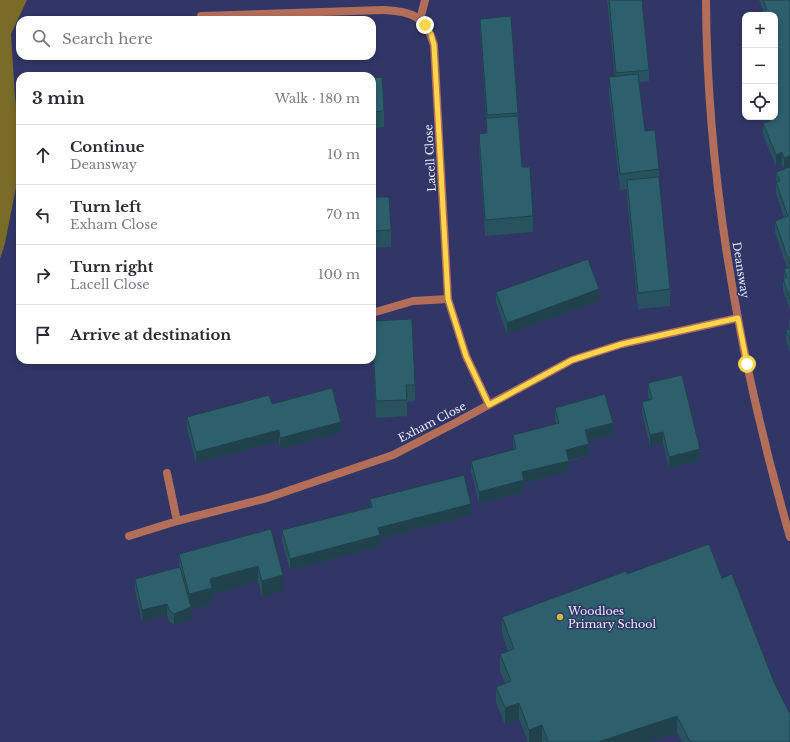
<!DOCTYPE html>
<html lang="en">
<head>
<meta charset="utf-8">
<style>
  body { margin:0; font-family:"Libre Baskerville",serif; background:#f2f2f3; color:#2b2b33 }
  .controls { position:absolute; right:12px; top:12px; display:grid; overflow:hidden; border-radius:8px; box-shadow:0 2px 6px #0003 }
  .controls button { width:36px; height:36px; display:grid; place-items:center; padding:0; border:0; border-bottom:1px solid #e1e1e2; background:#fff; color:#2b2b33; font:20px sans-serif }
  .stop { position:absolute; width:12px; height:12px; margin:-9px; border:3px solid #ffd54a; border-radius:50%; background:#fff }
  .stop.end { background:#ffd54a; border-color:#fff; box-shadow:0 1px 4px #0008 }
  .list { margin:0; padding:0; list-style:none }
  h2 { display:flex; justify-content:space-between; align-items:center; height:52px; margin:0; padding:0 16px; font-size:17px }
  h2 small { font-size:13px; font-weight:400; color:#7c7c81 }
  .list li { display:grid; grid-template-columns:26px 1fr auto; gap:12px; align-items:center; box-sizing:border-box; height:60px; padding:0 16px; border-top:1px solid #e1e1e2 }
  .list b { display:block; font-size:15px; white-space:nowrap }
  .list p { margin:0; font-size:13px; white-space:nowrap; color:#7c7c81 }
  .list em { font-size:13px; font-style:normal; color:#7c7c81 }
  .icon { flex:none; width:22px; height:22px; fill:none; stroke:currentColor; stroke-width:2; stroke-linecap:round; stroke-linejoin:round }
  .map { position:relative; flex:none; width:790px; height:742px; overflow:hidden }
  .search { position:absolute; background:#fff; box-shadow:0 2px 6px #0003; left:16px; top:16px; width:360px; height:44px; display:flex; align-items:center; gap:10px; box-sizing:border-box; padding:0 14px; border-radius:12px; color:#7c7c81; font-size:15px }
  .panel { position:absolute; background:#fff; box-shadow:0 2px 6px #0003; left:16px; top:72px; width:360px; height:292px; border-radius:12px }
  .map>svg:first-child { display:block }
  .forest { fill:#796b28 }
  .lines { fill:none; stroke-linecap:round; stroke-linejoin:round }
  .lane { stroke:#b36e5a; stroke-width:8 }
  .street { stroke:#b36e5a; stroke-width:8 }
  .wall { fill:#27525e }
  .shaded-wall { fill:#20424c }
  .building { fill:#2d5f6d; stroke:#20424c }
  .route { stroke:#ffd54a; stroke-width:5 }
  .poi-dot { fill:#d1b736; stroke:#323667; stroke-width:1.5 }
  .labels { text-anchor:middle; stroke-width:3; stroke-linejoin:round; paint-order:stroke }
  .street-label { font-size:11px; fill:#e8ecff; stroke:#323667 }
  .poi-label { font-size:11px; fill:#e8ecff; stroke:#323667; text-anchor:start }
</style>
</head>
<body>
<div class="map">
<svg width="790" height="742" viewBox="0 0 790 742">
  <rect width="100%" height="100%" fill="#323667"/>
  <path class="forest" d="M 0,0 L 27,0 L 11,34 L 15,98 L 20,136 L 20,167 L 5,243 L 0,259 Z"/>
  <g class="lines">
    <path class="lane" d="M 201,16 L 383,10
      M 372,313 L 413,301 L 448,299"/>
    <path class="street" d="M 706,0 C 707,182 740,363 790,537
      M 383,10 C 411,11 426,16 434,45 L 448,299 L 466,356 L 489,405
      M 420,20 L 425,0
      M 167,473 L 177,521
      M 129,536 L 177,521 L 267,498 L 393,455 L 455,423 L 572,360 L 622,344 L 738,318"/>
  </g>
  <path class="wall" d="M 607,0 L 642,0 L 649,70 L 649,81 L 639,82 L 645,131 L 659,169 L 659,177 L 670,289 L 670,306 L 638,309 L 627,197 L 627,189 L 620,190 L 609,93 L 609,77 L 615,76 Z
    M 759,0 L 790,0 L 784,169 L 782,164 L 776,166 L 763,135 L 763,123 L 768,122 L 768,117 L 775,117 L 775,15 L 759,15 L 759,12 L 763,10 Z
    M 480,19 L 518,113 L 522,167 L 533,216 L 533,232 L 485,236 L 479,150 L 479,134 L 486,133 L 486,118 L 480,30 Z
    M 372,78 L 384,111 L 384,127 L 372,128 Z
    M 790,167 L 790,310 L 783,290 L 783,279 L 784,279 L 784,269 L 787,268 L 775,232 L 775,221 L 784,217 L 776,194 L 776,172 Z
    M 372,197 L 391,230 L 391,247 L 372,248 Z
    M 496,292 L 599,301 L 507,334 L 496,303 Z
    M 790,319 L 790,352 L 786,341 L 786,330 L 789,329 L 789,320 Z
    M 372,321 L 415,385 L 415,401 L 407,402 L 407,416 L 376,418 L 373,361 L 363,361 L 362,360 L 372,360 Z
    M 648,383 L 700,461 L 669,468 L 663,443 L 650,446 L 642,413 L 642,402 L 649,400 L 648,395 Z
    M 272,404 L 341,433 L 280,449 L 279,441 L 196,463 L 187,429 L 187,417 Z
    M 555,408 L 613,434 L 588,441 L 589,455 L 569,461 L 569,472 L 524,483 L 524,492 L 479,503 L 471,472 L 471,461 L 514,450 L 513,446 L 513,435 L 556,424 L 555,419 Z
    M 370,499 L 471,515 L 380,539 L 380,547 L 290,570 L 282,542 L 282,530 L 370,507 Z
    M 271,529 L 283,591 L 262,597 L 258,582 L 212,595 L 212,604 L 191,610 L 191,619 L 174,625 L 169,621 L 167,615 L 142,622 L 135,590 L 135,579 L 179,568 L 179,554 Z
    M 627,574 L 722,578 L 790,742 L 682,742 L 677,733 L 648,742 L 528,742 L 519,719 L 505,725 L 496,703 L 496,687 L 505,683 L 500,671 L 500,654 L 508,651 L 502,634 L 502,617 Z"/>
  <path class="shaded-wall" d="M 782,152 L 782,164 L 776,166 L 776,155 Z
    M 790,156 L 790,167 L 784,169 L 784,158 Z
    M 599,289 L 599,301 L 507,334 L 507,323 Z
    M 341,422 L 341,433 L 280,449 L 280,438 Z
    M 613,423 L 613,434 L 585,442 L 585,430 Z
    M 279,430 L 279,441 L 196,463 L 196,452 Z
    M 663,432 L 663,443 L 650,446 L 650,435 Z
    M 589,444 L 589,455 L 566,461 L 566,450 Z
    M 700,449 L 700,461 L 669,468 L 669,457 Z
    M 569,461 L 569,472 L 524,483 L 524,492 L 479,503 L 479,492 L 522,472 Z
    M 471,504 L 471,515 L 380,539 L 380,547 L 290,570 L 290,559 L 378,528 Z
    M 258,566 L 258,582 L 212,595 L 212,604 L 191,610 L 191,619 L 174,625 L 174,614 L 189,608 L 189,594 L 210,579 Z
    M 283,575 L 283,591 L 262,597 L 262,581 Z
    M 167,604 L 167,615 L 142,622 L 142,610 Z
    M 519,703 L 519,719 L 505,725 L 505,708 Z
    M 677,716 L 677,733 L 648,742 L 598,742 Z
    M 542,725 L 542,742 L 529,742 L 529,730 Z"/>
  <path class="building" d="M 609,0 L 642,0 L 649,70 L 616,73 Z
    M 763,0 L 789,0 L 790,3 L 790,156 L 784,158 L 782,152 L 776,155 L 763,123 L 770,121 L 769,117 L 775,117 L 775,15 L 760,15 L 759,12 L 767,9 Z
    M 511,16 L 518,113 L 487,115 L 480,19 Z
    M 638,74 L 645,131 L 655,130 L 659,169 L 620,174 L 609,77 Z
    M 382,77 L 384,111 L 372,112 L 372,78 Z
    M 518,116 L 522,167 L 530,167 L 533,216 L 485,220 L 479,134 L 487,133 L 486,118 Z
    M 790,167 L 790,264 L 775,221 L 788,216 L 776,182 L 780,181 L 776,172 Z
    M 659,177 L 670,289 L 638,293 L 627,180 Z
    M 372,197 L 389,197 L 391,230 L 372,231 Z
    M 588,259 L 599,289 L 507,323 L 496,292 Z
    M 790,267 L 790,299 L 783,279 L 787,277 L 784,269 Z
    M 412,319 L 415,385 L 406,385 L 407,400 L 376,401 L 373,345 L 372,345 L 372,321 Z
    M 790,329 L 790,340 L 786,330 Z
    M 682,375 L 700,449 L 669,457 L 663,432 L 650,435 L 642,402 L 652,399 L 648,383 Z
    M 332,388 L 341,422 L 280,438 L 279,430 L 196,452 L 187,417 L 269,395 L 272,404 Z
    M 605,394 L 613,423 L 585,430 L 589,444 L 566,450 L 569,461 L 522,472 L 524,480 L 479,492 L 471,461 L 516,449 L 513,435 L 559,423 L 555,408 Z
    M 464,475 L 471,504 L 378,528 L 380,535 L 290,559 L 282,530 L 372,507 L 370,499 Z
    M 271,529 L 283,575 L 262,581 L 258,566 L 210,579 L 212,588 L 189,594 L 179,554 Z
    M 709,544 L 722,578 L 732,574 L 774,682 L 790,714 L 790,742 L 690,742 L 677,716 L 598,742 L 548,742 L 542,725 L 529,730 L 519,703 L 505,708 L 496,687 L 511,681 L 500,654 L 514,649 L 502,617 L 626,571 L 627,574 Z
    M 180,567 L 191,607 L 174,614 L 169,610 L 167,604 L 142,610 L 135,579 Z"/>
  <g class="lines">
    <path class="route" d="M 425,25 L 431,34 L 434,45 L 448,299 L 466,356 L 489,405 L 572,360 L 622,344 L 738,318 L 747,364"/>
  </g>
  <circle class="poi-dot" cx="560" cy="617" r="4"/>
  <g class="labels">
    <g class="street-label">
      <text transform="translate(430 158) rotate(-93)" y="4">Lacell Close</text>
      <text transform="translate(741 270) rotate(81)" y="4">Deansway</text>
      <text transform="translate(432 422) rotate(-27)" y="4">Exham Close</text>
    </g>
    <g class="poi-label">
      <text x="568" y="615">Woodloes<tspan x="568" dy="13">Primary School</tspan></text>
    </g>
  </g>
</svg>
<div class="controls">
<button>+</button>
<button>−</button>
<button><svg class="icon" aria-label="locate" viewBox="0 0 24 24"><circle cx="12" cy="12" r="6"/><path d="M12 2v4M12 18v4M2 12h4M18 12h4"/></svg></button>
</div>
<div class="stop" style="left:747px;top:364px"></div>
<div class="stop end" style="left:425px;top:25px"></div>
<div class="search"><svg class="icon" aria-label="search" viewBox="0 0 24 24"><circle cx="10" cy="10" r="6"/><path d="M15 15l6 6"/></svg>Search here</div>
<section class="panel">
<h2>3 min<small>Walk · 180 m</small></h2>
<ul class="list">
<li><svg class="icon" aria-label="ahead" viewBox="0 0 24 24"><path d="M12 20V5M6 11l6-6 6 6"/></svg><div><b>Continue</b><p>Deansway</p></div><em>10 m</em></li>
<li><svg class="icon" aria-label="left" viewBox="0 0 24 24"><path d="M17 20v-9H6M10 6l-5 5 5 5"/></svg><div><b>Turn left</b><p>Exham Close</p></div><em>70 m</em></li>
<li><svg class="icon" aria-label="right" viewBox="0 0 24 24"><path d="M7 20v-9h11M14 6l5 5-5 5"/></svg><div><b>Turn right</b><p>Lacell Close</p></div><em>100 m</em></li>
<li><svg class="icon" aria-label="arrive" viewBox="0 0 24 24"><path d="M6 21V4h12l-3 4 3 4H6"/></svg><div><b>Arrive at destination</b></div></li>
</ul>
</section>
</div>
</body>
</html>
